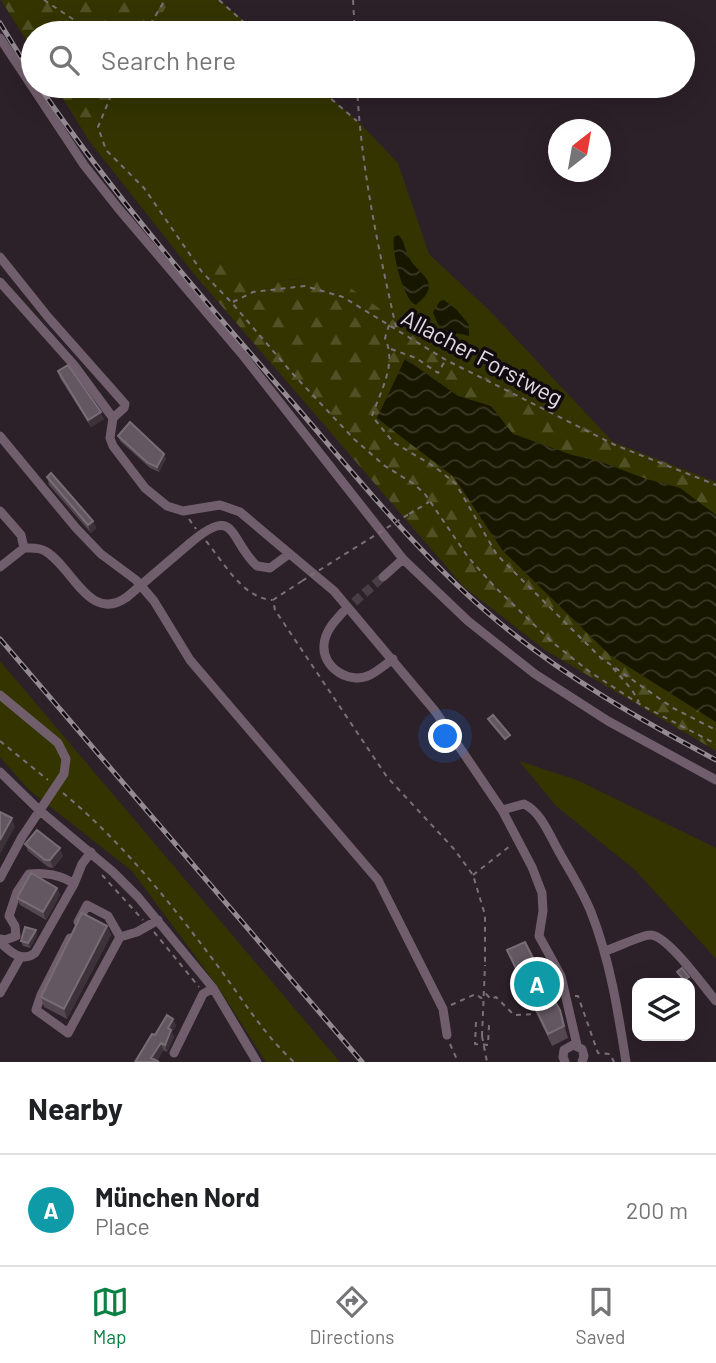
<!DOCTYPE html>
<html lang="en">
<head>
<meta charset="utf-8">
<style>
  body { margin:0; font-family:Barlow,sans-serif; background:#f2f2f2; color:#202124 }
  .controls { position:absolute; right:21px; bottom:21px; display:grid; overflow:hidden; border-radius:14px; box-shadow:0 7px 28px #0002 }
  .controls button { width:63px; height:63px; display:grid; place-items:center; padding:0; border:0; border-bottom:2px solid #e0e0e0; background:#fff; color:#202124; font:35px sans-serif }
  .compass { position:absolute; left:548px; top:119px; width:63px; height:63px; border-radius:50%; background:#fff; box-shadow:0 7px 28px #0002; rotate:31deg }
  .you { position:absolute; left:446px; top:737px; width:24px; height:24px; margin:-18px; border:5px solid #fff; border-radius:50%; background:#1a73e8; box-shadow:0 0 0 10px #1a73e833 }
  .badge { display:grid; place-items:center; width:46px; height:46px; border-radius:50%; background:#0b8043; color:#fff; font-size:23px; font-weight:700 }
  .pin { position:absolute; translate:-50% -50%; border:4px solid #fff; box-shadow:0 2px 7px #0006 }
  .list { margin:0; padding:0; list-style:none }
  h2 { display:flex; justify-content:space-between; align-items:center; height:91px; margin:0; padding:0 28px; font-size:30px }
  h2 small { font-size:23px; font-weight:400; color:#757577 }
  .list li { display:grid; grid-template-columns:46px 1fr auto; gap:21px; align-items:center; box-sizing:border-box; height:112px; padding:0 28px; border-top:2px solid #e0e0e0 }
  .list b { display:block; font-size:26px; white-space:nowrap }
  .list p { margin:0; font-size:23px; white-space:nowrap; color:#757577 }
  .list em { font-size:23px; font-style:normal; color:#757577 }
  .icon { flex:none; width:38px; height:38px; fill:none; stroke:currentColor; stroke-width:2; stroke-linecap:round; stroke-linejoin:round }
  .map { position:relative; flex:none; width:716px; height:1062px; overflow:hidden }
  .search { position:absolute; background:#fff; box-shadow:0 7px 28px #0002; left:21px; right:21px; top:21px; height:77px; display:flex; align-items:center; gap:18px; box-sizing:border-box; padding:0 24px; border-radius:38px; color:#757577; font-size:26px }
  .sheet { height:203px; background:#fff }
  nav { display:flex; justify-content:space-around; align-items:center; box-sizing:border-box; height:98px; border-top:2px solid #e0e0e0; background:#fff; font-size:19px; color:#757577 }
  nav a { display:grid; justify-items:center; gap:4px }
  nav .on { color:#0b8043 }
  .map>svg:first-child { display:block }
  .grass { fill:#333400 }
  .forest { fill:url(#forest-firs) }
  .water { fill:url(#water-waves) }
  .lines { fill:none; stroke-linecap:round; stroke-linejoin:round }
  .minor-tunnel { stroke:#483c45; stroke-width:9; stroke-dasharray:9 4.5; stroke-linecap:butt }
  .path { stroke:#7b7079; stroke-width:2; stroke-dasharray:5 5; stroke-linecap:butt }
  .minor { stroke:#715e6c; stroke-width:9 }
  .rail-casing { stroke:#948a92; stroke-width:5 }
  .rail { stroke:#110b10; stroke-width:2.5; stroke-dasharray:8; stroke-linecap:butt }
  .path-bridge { stroke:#7b7079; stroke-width:2; stroke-dasharray:5 5; stroke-linecap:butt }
  .minor-bridge { stroke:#715e6c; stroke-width:9 }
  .wall { fill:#544751 }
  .shaded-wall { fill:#3d313a }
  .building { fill:#635761; stroke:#786c75; stroke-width:2 }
  .labels { text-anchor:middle; stroke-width:7; stroke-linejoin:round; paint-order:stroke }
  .street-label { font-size:23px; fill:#e4dbe2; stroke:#110b10 }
</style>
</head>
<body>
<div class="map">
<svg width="716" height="1062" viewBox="0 0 716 1062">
  <defs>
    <pattern id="forest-firs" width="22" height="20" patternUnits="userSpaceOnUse" patternTransform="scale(1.75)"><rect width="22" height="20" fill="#333400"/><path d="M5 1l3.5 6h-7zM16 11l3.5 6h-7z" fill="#505125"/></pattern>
    <pattern id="water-waves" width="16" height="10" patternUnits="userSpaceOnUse" patternTransform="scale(1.75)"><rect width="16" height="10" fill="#171700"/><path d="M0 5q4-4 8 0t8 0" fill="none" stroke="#393825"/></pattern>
  </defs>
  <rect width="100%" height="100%" fill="#2c2029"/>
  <path class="grass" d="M 170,0 L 220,0 L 258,33 L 151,33 Z
    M 123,86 L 317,86 L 359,122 L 398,163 L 429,254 L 489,310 L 613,442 L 448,358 L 404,330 L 383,311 L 304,278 L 252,284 L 218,260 L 202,272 L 194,274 L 90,142 Z
    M 0,661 L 340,1062 L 266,1062 L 218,987 L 132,871 L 29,790 L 0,757 Z
    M 519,761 L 577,780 L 716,848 L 716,959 L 635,870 L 556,806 Z"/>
  <path class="forest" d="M 1,0 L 170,0 L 151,33 L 33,33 L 33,51 Z
    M 55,86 L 123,86 L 90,142 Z
    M 218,260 L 252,284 L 304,278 L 349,287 L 383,311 L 404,330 L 448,358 L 613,442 L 716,482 L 716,515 L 680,488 L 646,479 L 601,462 L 572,455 L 513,434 L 491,406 L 458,396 L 406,359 L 377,418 L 454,477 L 503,551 L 610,655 L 716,722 L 716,751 L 545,650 L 464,587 L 194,274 L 202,272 Z"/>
  <path class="water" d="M 398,235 C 406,241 404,251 410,259 C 414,268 430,277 429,287 C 428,295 421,300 416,305 C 403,300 391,250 394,237 Z
    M 444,300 L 457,310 L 469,325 L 469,336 C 449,330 441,337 433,312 L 440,301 Z
    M 405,359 L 458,396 L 491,406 L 513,434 L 572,455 L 601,462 L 646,479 L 680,488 L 716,515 L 716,722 L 610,655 L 503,551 L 454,477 L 377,418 Z"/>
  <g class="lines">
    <path class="minor-tunnel" d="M 344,611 L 383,577"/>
    <path class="path" d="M 44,0 L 94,33
      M 219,0 L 256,33
      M 353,0 L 355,33
      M 145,33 L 165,0
      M 115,86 L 98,127 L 106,150 L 144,188 L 202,272 L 232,303 L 292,373 L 354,439 L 385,466 L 414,484 L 425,494 L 468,557 L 494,586 L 552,642 L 590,672 L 641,705 L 716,744
      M 316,86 L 357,121
      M 357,86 C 361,168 378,247 396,327
      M 233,302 L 253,292 L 305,286 L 343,297 L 446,360 L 615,445 L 716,485
      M 389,325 L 385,338 C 397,364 381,390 372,416 L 393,442 L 435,467 L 456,484 L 497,555 L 601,658 L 673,708 L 716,730
      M 391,349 L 416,358 L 438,373 L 445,361
      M 409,514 L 429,502
      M 189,519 L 196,529
      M 206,541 C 224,563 243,598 272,600
      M 302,581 L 273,600 L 275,610 L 387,777 L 454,849 L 473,875 L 485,915 L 485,965
      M 613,668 L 632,690 L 639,702
      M 0,741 L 48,780
      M 63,793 C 121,841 169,901 214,961 C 240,995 262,1033 294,1062
      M 102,875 L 143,920
      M 473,875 L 510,846
      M 154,932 L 199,987
      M 575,996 L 578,996 L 598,1053 L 610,1054 L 614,1062
      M 451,1005 L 476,994 L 481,998 L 486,994 L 491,999 L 496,997 L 514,1015 L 536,1014
      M 476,1022 L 475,1044 L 488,1045 L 489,1025
      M 482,1036 L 487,1062
      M 450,1044 L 458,1062"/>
    <path class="minor" d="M 0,38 L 84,165 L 118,208 L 241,353 L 403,559 L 468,621 L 535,674 L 608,721 L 716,780
      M 0,257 L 48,317 L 125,404 L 124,408 L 113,418
      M 0,282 L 74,365 L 113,418 L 110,438 L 113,446 L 145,488 L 167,506 L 183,511 L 220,505 L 240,512 L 334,591 L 435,711 L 502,810 L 532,867 L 542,893 L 543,911 L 539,936 L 561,976 L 577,1045
      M 0,436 L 76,528 L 101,554 L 136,580 L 154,601 L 190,660 L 378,880 L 443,1009 L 447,1035
      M 0,511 L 21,535 L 24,548
      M 189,544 C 237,503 228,539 257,566 L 270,568 L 289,554
      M 0,567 L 24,548 C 31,548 39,547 45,551 C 73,567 89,624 127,597
      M 383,577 L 403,559
      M 343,612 C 334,622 325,631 324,645 C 322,668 350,685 370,675 C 378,671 386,664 393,659
      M 0,695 L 58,743 L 66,759 L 64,774 L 22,837 L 0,878
      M 0,772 L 39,810 L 113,872 L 138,897 L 213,988 L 257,1062
      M 502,810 L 524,804 C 541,812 549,834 558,850 C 569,870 582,890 591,912 C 610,960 618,1011 626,1062
      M 78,922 L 87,905 L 108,916 L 120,937
      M 70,938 L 41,995 L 36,1010 L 68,1033 L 120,937 L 137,932 L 158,920
      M 0,939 L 5,940 L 16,936 L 15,926 L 9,916 L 17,892 L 29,874 C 44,872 62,875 74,884
      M 0,942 C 10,952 22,963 35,953 L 74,884 L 82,864 L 91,852
      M 605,951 C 616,948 643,934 651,935 C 668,936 704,987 716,1001
      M 0,993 L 20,958
      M 174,1053 L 203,994 L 213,988
      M 565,1062 L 563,1057 L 564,1050 L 573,1045 L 582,1049 L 584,1056 L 582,1062"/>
    <g class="rail-casing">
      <path id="rail" d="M 0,23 L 33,77
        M 39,86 C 116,199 205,301 294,404 C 360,481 423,560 501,624 C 568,679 641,720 716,760
        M 0,639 L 362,1062"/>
    </g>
    <use href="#rail" class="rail"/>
    <path class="path-bridge" d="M 302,581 L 409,514
      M 482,1036 L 485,965"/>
    <path class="minor-bridge" d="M 127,597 L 189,544"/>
  </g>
  <path class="wall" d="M 58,371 L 104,419 L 91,427 L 60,378 Z
    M 118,436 L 164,454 L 166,459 L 159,472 L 150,468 L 120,441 Z
    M 47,477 L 93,521 L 96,528 L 91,533 L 49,485 Z
    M 25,844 L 60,848 L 63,856 L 53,868 L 48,867 L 28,851 Z
    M 57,888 L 60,895 L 46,920 L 20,905 L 17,898 Z
    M 107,926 L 111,935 L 67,1019 L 44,1007 L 41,997 Z
    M 37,935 L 30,948 L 23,946 L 21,941 Z
    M 507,950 L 538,968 L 553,985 L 554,992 L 552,996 L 560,1010 L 568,1038 L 552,1046 L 512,962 Z
    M 173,1019 L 176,1026 L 172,1032 L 174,1037 L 167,1052 L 163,1050 L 157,1061 L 135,1062 L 155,1035 Z"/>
  <path class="shaded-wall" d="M 101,412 L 104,419 L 91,427 L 88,420 Z
    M 164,454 L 166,459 L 159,472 L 157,467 Z
    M 93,521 L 96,528 L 91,533 L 88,525 Z
    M 12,818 L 15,827 L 0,854 L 0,840 Z
    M 60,848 L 63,856 L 53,868 L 50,860 Z
    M 57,888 L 60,895 L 46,920 L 43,912 Z
    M 107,926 L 111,935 L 67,1019 L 64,1009 Z
    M 36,930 L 37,935 L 30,948 L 28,943 Z
    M 548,974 L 554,992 L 551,999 L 547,987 Z
    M 560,1010 L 564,1021 L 568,1038 L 564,1026 Z
    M 173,1019 L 176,1026 L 172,1032 L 174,1037 L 167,1052 L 165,1045 L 168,1028 Z
    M 161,1043 L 163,1050 L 156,1062 L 151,1058 Z"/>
  <path class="building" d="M 68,365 L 101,412 L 88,420 L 58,371 Z
    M 130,422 L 164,454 L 157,467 L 148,463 L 118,436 Z
    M 51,473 L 93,521 L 88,525 L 47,477 Z
    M 493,715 L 510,735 L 505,739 L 488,719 Z
    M 0,812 L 12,818 L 0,840 Z
    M 37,830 L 60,848 L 50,860 L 45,860 L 25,844 Z
    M 31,873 L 57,888 L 43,912 L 17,898 Z
    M 82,913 L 107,926 L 64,1009 L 41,997 Z
    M 25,927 L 36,930 L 28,943 L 21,941 Z
    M 525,942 L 538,968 L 548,974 L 550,980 L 547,987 L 560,1010 L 564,1026 L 548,1034 L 507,950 Z
    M 682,968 L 689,977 L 684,980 L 677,972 Z
    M 167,1015 L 173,1019 L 168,1028 L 171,1030 L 165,1045 L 161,1043 L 151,1058 L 159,1062 L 135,1062 L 152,1034 L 155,1035 Z"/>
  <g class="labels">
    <g class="street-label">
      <text transform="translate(482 358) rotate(28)" y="8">Allacher Forstweg</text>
    </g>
  </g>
</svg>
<div class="controls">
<button><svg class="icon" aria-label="layers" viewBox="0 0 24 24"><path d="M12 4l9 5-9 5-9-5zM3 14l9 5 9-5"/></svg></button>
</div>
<svg class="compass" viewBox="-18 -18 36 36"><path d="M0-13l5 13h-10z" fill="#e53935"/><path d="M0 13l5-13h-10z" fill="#757577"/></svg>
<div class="you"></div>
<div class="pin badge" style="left:537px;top:984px;background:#0f9aa8">A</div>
<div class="search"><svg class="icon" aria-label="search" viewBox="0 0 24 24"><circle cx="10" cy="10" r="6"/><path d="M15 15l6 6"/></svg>Search here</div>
</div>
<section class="sheet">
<h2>Nearby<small></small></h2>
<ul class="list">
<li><span class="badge" style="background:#0f9aa8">A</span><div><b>München Nord</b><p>Place</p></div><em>200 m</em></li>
</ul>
</section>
<nav>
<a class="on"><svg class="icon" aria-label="map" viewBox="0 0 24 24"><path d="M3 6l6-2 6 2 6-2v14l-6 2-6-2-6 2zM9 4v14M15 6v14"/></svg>Map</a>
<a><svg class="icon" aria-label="directions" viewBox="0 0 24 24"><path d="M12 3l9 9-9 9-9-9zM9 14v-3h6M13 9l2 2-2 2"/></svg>Directions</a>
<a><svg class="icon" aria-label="saved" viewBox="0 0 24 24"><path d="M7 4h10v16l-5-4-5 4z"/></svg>Saved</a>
</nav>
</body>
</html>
